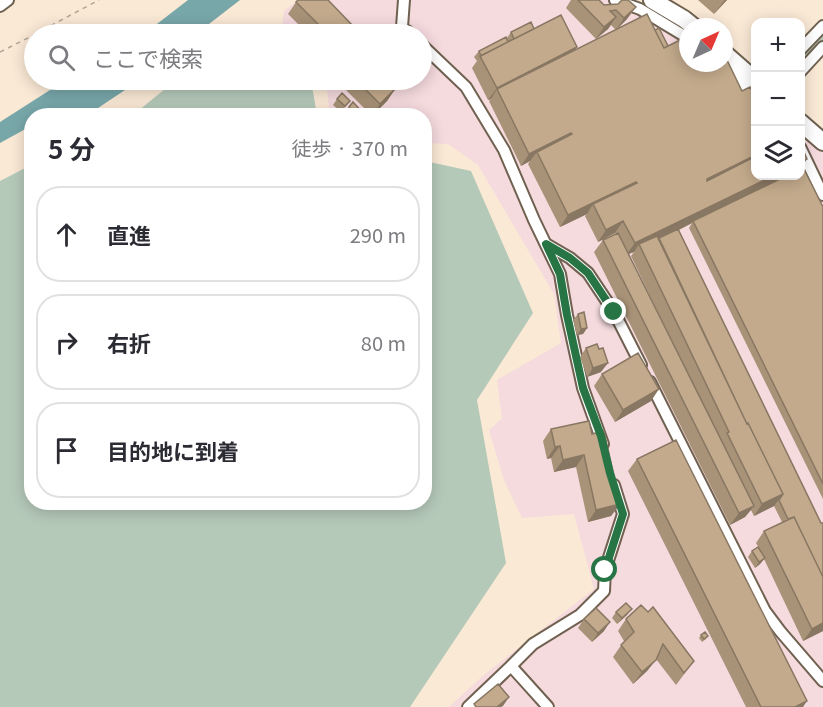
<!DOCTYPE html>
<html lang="ja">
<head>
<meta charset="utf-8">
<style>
  body { margin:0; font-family:Georgia,"Noto Sans JP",serif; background:#f2f2f3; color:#2b2b33 }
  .controls { position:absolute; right:18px; top:18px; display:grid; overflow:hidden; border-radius:12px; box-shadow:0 3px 15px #0003 }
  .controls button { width:54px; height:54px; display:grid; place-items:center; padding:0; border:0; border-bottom:2px solid #e1e1e2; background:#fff; color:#2b2b33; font:30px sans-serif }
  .compass { position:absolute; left:679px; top:18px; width:54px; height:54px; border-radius:50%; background:#fff; box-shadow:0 3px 15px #0003; rotate:44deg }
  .stop { position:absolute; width:18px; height:18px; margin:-14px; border:4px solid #277545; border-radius:50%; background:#fff }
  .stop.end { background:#277545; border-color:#fff; box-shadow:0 2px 6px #0008 }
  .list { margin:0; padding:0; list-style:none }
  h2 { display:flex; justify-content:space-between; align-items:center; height:78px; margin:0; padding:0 24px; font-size:26px }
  h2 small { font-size:20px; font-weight:400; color:#7c7c81 }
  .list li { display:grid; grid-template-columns:39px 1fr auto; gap:18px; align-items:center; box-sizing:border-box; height:96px; margin:0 12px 12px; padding:0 12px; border:2px solid #e1e1e2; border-radius:24px }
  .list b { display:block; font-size:22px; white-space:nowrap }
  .list em { font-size:20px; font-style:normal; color:#7c7c81 }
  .icon { flex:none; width:33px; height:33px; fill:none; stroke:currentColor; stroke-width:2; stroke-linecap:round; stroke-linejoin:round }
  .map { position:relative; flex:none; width:823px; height:707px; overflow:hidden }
  .search { position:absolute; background:#fff; box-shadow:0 3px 15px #0003; left:24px; top:24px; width:408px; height:66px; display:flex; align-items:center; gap:15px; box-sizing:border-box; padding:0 21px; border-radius:33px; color:#7c7c81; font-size:22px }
  .panel { position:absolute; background:#fff; box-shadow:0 3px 15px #0003; left:24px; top:108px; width:408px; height:402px; border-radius:24px }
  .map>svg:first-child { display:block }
  .industrial { fill:#f5dade }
  .green { fill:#b5c9b9 }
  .water { fill:#78a7aa }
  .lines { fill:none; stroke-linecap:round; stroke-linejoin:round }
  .minor-casing { stroke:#706150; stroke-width:14 }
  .highway-casing { stroke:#706150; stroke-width:20 }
  .path { stroke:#b2a595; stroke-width:1.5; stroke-dasharray:4.5 4.5; stroke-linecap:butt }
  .minor { stroke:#fff; stroke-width:10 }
  .highway { stroke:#fff; stroke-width:16 }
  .wall { fill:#a89278; fill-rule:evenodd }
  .shaded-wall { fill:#887762 }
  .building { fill:#c3aa8c; stroke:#887762; stroke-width:1.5 }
  .route { stroke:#277545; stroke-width:8 }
</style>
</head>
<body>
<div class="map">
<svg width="823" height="707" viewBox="0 0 823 707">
  <rect width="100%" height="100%" fill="#fae9d5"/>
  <path class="industrial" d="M 298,0 L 629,0 L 688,32 L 688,63 L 723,63 L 756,176 L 800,176 L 801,132 L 823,152 L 823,707 L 449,707 L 485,674 L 594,589 L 574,514 L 522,518 L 504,480 L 489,430 L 502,418 L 497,380 L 561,343 L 554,294 L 478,165 L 448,144 L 425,143 L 424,116 L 334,115 L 329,108 L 327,90 L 321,80 L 422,80 L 422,34 L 288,34 L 282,28 L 284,11 Z"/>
  <path class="green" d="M 235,28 L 276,32 L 277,34 L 227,34 Z
    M 823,33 L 823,40 L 801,65 L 800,57 Z
    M 176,80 L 311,80 L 317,115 L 133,115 Z
    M 425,161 L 471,171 L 533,313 L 477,400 L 506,563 L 410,707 L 0,707 L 0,181 L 31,165 L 32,502 L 424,502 Z"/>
  <path class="water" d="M 188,0 L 240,0 L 196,34 L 144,34 Z
    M 74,80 L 140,80 L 92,112 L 71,115 L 32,116 L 31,126 L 0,143 L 0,122 L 61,83 Z"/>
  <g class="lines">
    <g class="minor-casing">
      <path id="minor" d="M 404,0 L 402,27 L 410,34
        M 615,0 L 640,9 L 688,38
        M 0,6 L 8,0
        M 375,34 L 407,31
        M 422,45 L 466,87 L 504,150 L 534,220 L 560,274 L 567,315 L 583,388 L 603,444
        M 800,50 L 823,26
        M 717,63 L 756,97
        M 800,72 L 823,47
        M 800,147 L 823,195
        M 546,244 L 570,258 L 588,273 L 614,312 L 641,365
        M 650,382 L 765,611 L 780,631 L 823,681
        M 511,666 L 533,644 L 580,615 L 604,591 L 605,570 L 623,514 L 614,485
        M 468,707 L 511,666 L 548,707"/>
    </g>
    <g class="highway-casing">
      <path id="highway" d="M 652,0 L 684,19 L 694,27
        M 724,53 L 756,81
        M 800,122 L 823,142"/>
    </g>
    <path class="path" d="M 35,34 L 99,0
      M 0,52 L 34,35"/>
    <use href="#minor" class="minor"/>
    <use href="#highway" class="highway"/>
  </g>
  <path class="wall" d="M 571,0 L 599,0 L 604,5 L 618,4 L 627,19 L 616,30 L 611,25 L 608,29 L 596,39 L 566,8 Z
    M 698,0 L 727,0 L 714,14 Z
    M 296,2 L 347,34 L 308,34 L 288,14 Z
    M 534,29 L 575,51 L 655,30 L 668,46 L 756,176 L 823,207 L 823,499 L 689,228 L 692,223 L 679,230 L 821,523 L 823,631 L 803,641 L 764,559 L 760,564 L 755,568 L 748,557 L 752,551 L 759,548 L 756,543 L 764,531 L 782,522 L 774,506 L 754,516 L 751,510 L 745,517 L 730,525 L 594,252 L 603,240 L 616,234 L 615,233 L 598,242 L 585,216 L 587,214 L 560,227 L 528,164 L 530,161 L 521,166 L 489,101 L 491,99 L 488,100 L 472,68 L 477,61 L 474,57 L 479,51 L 507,38 L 511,32 ZM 634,252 L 631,256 L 670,338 L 628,254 Z
    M 336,80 L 398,80 L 392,85 L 395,89 L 387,101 L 372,116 Z
    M 337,99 L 350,101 L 341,112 L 333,105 Z
    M 349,107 L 363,116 L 347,116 L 345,113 Z
    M 578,314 L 587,328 L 583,334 L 577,335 L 573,320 Z
    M 586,348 L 601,372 L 587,377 L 580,357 Z
    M 602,374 L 651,401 L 615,422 L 594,386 Z
    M 551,429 L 592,434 L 620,504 L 611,516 L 588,522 L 576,467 L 554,472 L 551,458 L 547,459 L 543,441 Z
    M 637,459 L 803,707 L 746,707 L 628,471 Z
    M 641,605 L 685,673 L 676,685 L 656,659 L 647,671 L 633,684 L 613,657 L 624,641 L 618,631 L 626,619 Z
    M 616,612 L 627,615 L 617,624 L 612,618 Z
    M 584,619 L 604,631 L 592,642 L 578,628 Z
    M 701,635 L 708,636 L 706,639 L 702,642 L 699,638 Z"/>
  <path class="shaded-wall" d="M 725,0 L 727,0 L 714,14 Z
    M 636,7 L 627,19 L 616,30 L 624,18 Z
    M 616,17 L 608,29 L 596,39 L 604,27 Z
    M 577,47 L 569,59 L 497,89 L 491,99 L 488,100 L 497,88 Z
    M 393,80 L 398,80 L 385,92 Z
    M 395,89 L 387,101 L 372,116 L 380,104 Z
    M 571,133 L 563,145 L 537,152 L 530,161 L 521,166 L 529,154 Z
    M 756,155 L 756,163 L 698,191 L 707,179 Z
    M 807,159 L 801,168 L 801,162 Z
    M 773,176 L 789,176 L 693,221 L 692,223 L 654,242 L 639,244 L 634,252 L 626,255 L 635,243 Z
    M 636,182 L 628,194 L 593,204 L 587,214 L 560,227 L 568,215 Z
    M 623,221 L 615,233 L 598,242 L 606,230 Z
    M 587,328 L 583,334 L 577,335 L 581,329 Z
    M 608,363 L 601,372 L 587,377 L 593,368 Z
    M 659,389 L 651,401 L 615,422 L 623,410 Z
    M 560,446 L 551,458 L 547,459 L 555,447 Z
    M 584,455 L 576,467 L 554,472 L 563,460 Z
    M 783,494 L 774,506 L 754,516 L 762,504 Z
    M 620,504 L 611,516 L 588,522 L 596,510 Z
    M 754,506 L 745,517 L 730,525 L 739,513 Z
    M 765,558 L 760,564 L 755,568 L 759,562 Z
    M 632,609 L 627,615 L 617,624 L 622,618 Z
    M 610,622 L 604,631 L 592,642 L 598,633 Z
    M 823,623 L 823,631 L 803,641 L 812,629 Z
    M 656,660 L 647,671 L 633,684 L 642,672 Z
    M 509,697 L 503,706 L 501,707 L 497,707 Z
    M 807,701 L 803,707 L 795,707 Z"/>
  <path class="building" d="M 298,0 L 328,0 L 353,26 L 344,34 L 328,34 L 296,2 Z
    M 578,0 L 599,0 L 604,5 L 618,4 L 622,0 L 628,0 L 636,7 L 624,18 L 616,10 L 610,11 L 616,17 L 604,27 Z
    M 647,14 L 664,48 L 688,36 L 688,63 L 709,63 L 710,66 L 716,63 L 724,63 L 724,59 L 726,58 L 742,91 L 750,87 L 756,97 L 756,155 L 707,179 L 707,181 L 756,156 L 756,176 L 773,176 L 635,243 L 623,221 L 606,230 L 593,204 L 637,183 L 636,182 L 568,215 L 537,152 L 572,134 L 571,133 L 529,154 L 497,89 Z
    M 561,15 L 577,47 L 497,88 L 480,56 Z
    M 531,22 L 534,29 L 514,39 L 511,32 Z
    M 375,27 L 382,34 L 367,34 Z
    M 659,28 L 668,46 L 664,48 L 655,30 Z
    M 506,37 L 508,42 L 481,56 L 479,51 Z
    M 356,80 L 386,80 L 395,89 L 380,104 Z
    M 342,93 L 350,101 L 345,106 L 337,99 Z
    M 353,102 L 364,114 L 362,116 L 358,116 L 349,107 Z
    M 390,112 L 393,116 L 385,116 Z
    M 801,145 L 807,159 L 801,162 Z
    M 803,167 L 823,207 L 823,484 L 693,221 L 786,176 L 801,176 L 801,168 Z
    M 678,229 L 821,523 L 823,523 L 823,577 L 794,517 L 788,519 L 779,500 L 783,494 L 748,423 L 747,424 L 659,238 Z
    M 618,233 L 754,506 L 739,513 L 603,240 Z
    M 657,236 L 747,424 L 748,423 L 783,494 L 762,504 L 727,433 L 729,432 L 639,244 Z
    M 584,312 L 587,328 L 581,329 L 578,314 Z
    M 597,344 L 599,349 L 603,348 L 608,363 L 593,368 L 586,348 Z
    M 638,353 L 659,389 L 623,410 L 602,374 Z
    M 589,421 L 592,434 L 604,431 L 620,504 L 596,510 L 584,455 L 563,460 L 560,446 L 555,447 L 551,429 Z
    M 676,440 L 807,701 L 795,707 L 761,707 L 637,459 Z
    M 794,517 L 823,577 L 823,623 L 812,629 L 764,531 Z
    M 758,547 L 765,558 L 759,562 L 752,551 Z
    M 626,603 L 632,609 L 622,618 L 616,612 Z
    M 641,605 L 648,612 L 653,607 L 694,661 L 684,673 L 663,644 L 656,660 L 642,672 L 621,645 L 634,632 L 626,619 Z
    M 596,608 L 610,622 L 598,633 L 584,619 Z
    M 705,632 L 708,636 L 704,639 L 701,635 Z
    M 498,684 L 509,697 L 497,707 L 476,707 L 474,704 Z"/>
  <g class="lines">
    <path class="route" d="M 605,570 L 623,514 L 610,473 L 601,436 L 583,388 L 567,315 L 560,274 L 546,244 L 570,258 L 588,273 L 614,312"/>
  </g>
</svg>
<div class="controls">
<button>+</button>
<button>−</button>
<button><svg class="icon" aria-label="layers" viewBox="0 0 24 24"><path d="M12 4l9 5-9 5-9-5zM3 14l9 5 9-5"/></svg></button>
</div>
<svg class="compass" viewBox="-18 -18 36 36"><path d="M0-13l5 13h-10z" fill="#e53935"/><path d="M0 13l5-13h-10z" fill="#7c7c81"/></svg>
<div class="stop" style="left:605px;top:570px"></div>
<div class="stop end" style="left:614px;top:312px"></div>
<div class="search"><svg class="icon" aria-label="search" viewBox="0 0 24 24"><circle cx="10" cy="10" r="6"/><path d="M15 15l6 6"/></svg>ここで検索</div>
<section class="panel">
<h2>5 分<small>徒歩 · 370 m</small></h2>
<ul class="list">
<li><svg class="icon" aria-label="ahead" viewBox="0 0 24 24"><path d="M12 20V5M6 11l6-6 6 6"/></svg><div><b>直進</b></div><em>290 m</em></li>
<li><svg class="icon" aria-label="right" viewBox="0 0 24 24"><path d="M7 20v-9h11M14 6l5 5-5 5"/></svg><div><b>右折</b></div><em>80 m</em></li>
<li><svg class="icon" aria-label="arrive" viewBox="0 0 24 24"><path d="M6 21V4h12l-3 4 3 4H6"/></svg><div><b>目的地に到着</b></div></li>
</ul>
</section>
</div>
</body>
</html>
